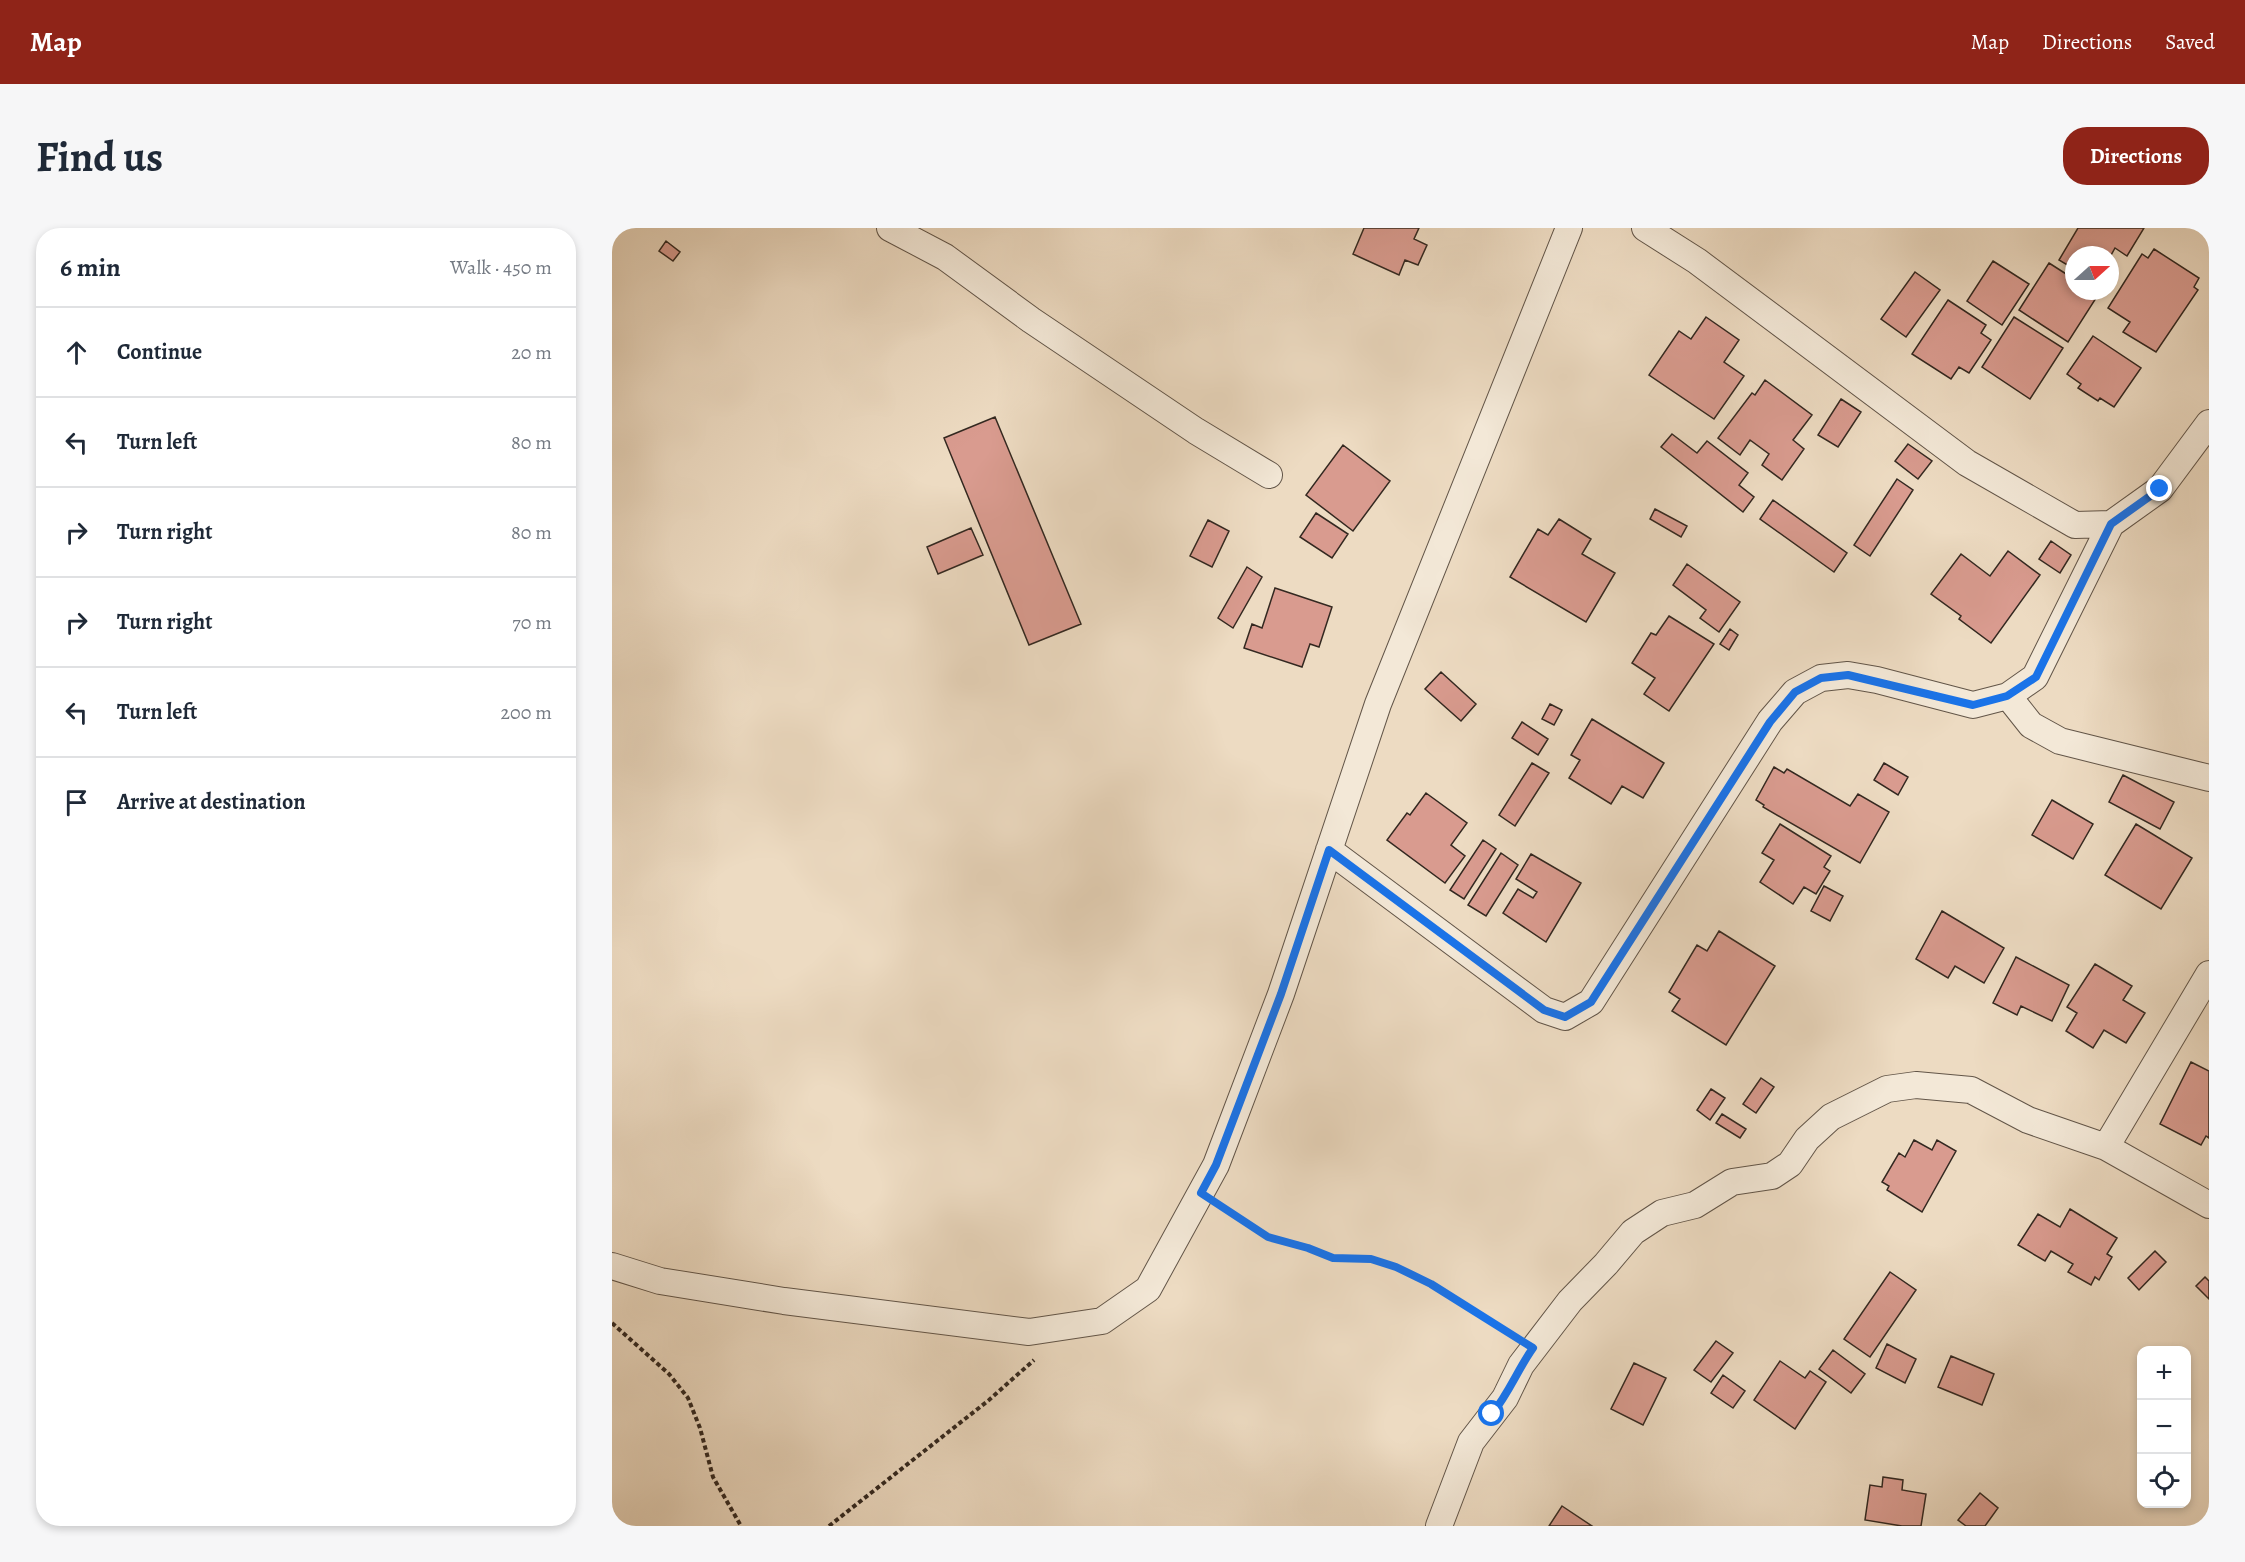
<!DOCTYPE html>
<html lang="en">
<head>
<meta charset="utf-8">
<style>
  body { margin:0; font-family:Alegreya,serif; background:#f6f6f7; color:#1f2937 }
  .controls { position:absolute; right:18px; bottom:18px; display:grid; overflow:hidden; border-radius:12px; box-shadow:0 3px 9px #0003 }
  .controls button { width:54px; height:54px; display:grid; place-items:center; padding:0; border:0; border-bottom:2px solid #e0e1e3; background:#fff; color:#1f2937; font:30px sans-serif }
  .compass { position:absolute; left:1453px; top:18px; width:54px; height:54px; border-radius:50%; background:#fff; box-shadow:0 3px 9px #0003; rotate:69deg }
  .stop { position:absolute; width:18px; height:18px; margin:-14px; border:4px solid #1a73e8; border-radius:50%; background:#fff }
  .stop.end { background:#1a73e8; border-color:#fff; box-shadow:0 2px 6px #0008 }
  .list { margin:0; padding:0; list-style:none }
  h2 { display:flex; justify-content:space-between; align-items:center; height:78px; margin:0; padding:0 24px; font-size:26px }
  h2 small { font-size:20px; font-weight:400; color:#747a83 }
  .list li { display:grid; grid-template-columns:39px 1fr auto; gap:18px; align-items:center; box-sizing:border-box; height:90px; padding:0 24px; border-top:2px solid #e0e1e3 }
  .list b { display:block; font-size:22px; white-space:nowrap }
  .list em { font-size:20px; font-style:normal; color:#747a83 }
  .icon { flex:none; width:33px; height:33px; fill:none; stroke:currentColor; stroke-width:2; stroke-linecap:round; stroke-linejoin:round }
  .map { position:relative; flex:none; width:1597px; height:1298px; overflow:hidden; border-radius:24px }
  header { display:flex; align-items:center; gap:36px; box-sizing:border-box; height:84px; padding:0 30px; background:#8f2418; color:#fff }
  header strong { font-size:28px }
  nav { display:flex; gap:33px; margin-inline-start:auto; font-size:21px }
  .intro { display:flex; align-items:center; justify-content:space-between; box-sizing:border-box; height:144px; padding:0 36px }
  h1 { margin:0; font-size:42px }
  .button { padding:15px 27px; border-radius:24px; background:#8f2418; color:#fff; font-size:21px; font-weight:700 }
  main { display:flex; gap:36px; padding:0 36px }
  aside { flex:1; background:#fff; border-radius:24px; box-shadow:0 3px 9px #0003 }
  .map>svg:first-child { display:block }
  .building { fill:#d99b8f; stroke:#332820; stroke-width:1.5 }
  .lines { fill:none; stroke-linecap:round; stroke-linejoin:round }
  .minor-casing { stroke:#625548; stroke-width:28 }
  .path { stroke:#332820; stroke-width:4; stroke-dasharray:4.5 3; stroke-linecap:butt }
  .minor { stroke:#f3e8d7; stroke-width:26 }
  .route { stroke:#1a73e8; stroke-width:8 }
</style>
</head>
<body>
<header>
<strong>Map</strong>
<nav><a>Map</a><a>Directions</a><a>Saved</a></nav>
</header>
<div class="intro"><h1>Find us</h1><a class="button">Directions</a></div>
<main>
<aside>
<h2>6 min<small>Walk · 450 m</small></h2>
<ul class="list">
<li><svg class="icon" aria-label="ahead" viewBox="0 0 24 24"><path d="M12 20V5M6 11l6-6 6 6"/></svg><div><b>Continue</b></div><em>20 m</em></li>
<li><svg class="icon" aria-label="left" viewBox="0 0 24 24"><path d="M17 20v-9H6M10 6l-5 5 5 5"/></svg><div><b>Turn left</b></div><em>80 m</em></li>
<li><svg class="icon" aria-label="right" viewBox="0 0 24 24"><path d="M7 20v-9h11M14 6l5 5-5 5"/></svg><div><b>Turn right</b></div><em>80 m</em></li>
<li><svg class="icon" aria-label="right" viewBox="0 0 24 24"><path d="M7 20v-9h11M14 6l5 5-5 5"/></svg><div><b>Turn right</b></div><em>70 m</em></li>
<li><svg class="icon" aria-label="left" viewBox="0 0 24 24"><path d="M17 20v-9H6M10 6l-5 5 5 5"/></svg><div><b>Turn left</b></div><em>200 m</em></li>
<li><svg class="icon" aria-label="arrive" viewBox="0 0 24 24"><path d="M6 21V4h12l-3 4 3 4H6"/></svg><div><b>Arrive at destination</b></div></li>
</ul>
</aside>
<div class="map">
<svg width="1597" height="1298" viewBox="0 0 1597 1298">
  <rect width="100%" height="100%" fill="#eddbc2"/>
  <filter id="stains"><feTurbulence type="fractalNoise" baseFrequency=".00333" numOctaves="4"/><feColorMatrix values="0 0 0 0 .2 0 0 0 0 .09 0 0 0 0 .02 0 0 0 .5 -.17"/></filter>
  <radialGradient id="worn" r=".72"><stop offset=".6" stop-color="#630" stop-opacity="0"/><stop offset="1" stop-color="#630" stop-opacity=".3"/></radialGradient>
  <path class="building" d="M 752,0 L 807,0 L 802,11 L 815,17 L 806,37 L 793,32 L 787,47 L 741,26 Z
    M 1466,0 L 1532,0 L 1515,28 L 1503,20 L 1498,29 L 1462,27 L 1462,41 L 1447,32 Z
    M 54,13 L 68,24 L 61,33 L 47,23 Z
    M 1542,21 L 1587,50 L 1582,59 L 1586,62 L 1544,124 L 1511,104 L 1518,94 L 1496,80 L 1530,26 L 1536,30 Z
    M 1381,33 L 1417,56 L 1390,97 L 1355,73 Z
    M 1437,35 L 1462,51 L 1462,63 L 1481,63 L 1486,67 L 1456,114 L 1407,82 Z
    M 1303,44 L 1328,62 L 1294,109 L 1269,91 Z
    M 1336,72 L 1374,97 L 1369,105 L 1379,112 L 1357,145 L 1347,139 L 1339,151 L 1300,126 Z
    M 1094,89 L 1127,112 L 1112,134 L 1132,148 L 1102,191 L 1037,147 L 1067,103 L 1079,111 Z
    M 1402,89 L 1451,120 L 1418,171 L 1370,139 Z
    M 1481,108 L 1529,140 L 1502,179 L 1488,170 L 1486,173 L 1466,160 L 1469,156 L 1455,146 Z
    M 1153,152 L 1200,187 L 1181,212 L 1192,221 L 1170,252 L 1150,237 L 1157,226 L 1138,212 L 1128,227 L 1106,210 L 1140,165 L 1143,167 Z
    M 1229,171 L 1249,184 L 1226,219 L 1206,207 Z
    M 383,189 L 469,396 L 417,417 L 332,210 Z
    M 1060,206 L 1085,225 L 1095,213 L 1136,245 L 1127,257 L 1142,269 L 1131,284 L 1049,219 Z
    M 1296,216 L 1320,233 L 1306,251 L 1283,233 Z
    M 731,217 L 778,253 L 741,303 L 694,267 Z
    M 1285,251 L 1301,262 L 1258,328 L 1242,317 Z
    M 1161,272 L 1235,325 L 1222,344 L 1148,291 Z
    M 1043,281 L 1075,298 L 1069,309 L 1038,291 Z
    M 704,285 L 736,306 L 720,330 L 688,309 Z
    M 947,291 L 979,311 L 970,326 L 1003,345 L 974,394 L 898,349 L 926,301 L 936,307 Z
    M 596,292 L 617,303 L 600,339 L 578,328 Z
    M 359,300 L 371,327 L 326,346 L 315,319 Z
    M 1439,313 L 1459,327 L 1448,345 L 1427,331 Z
    M 1396,323 L 1428,347 L 1379,415 L 1347,391 L 1349,388 L 1319,366 L 1349,326 L 1378,348 Z
    M 1075,336 L 1128,374 L 1107,404 L 1088,390 L 1094,382 L 1061,357 Z
    M 635,339 L 650,349 L 621,400 L 606,390 Z
    M 663,360 L 720,379 L 707,419 L 698,416 L 690,439 L 632,420 L 640,396 L 650,400 Z
    M 1057,388 L 1102,416 L 1057,483 L 1032,466 L 1043,450 L 1020,435 L 1039,405 L 1044,407 Z
    M 1118,401 L 1126,407 L 1117,422 L 1108,416 Z
    M 829,444 L 864,476 L 849,493 L 813,461 Z
    M 938,476 L 950,482 L 942,497 L 930,491 Z
    M 980,491 L 1052,535 L 1031,570 L 1010,558 L 999,576 L 957,550 L 968,532 L 959,527 Z
    M 910,494 L 936,511 L 926,527 L 900,510 Z
    M 920,535 L 937,545 L 903,598 L 887,587 Z
    M 1272,535 L 1296,549 L 1286,567 L 1262,552 Z
    M 1162,539 L 1172,545 L 1175,541 L 1238,578 L 1246,566 L 1277,584 L 1248,635 L 1151,579 L 1152,577 L 1144,572 Z
    M 1511,547 L 1562,574 L 1548,601 L 1497,574 Z
    M 814,565 L 855,595 L 839,617 L 853,628 L 833,655 L 775,612 L 795,585 L 798,587 Z
    M 1440,572 L 1481,596 L 1461,631 L 1420,607 Z
    M 1168,596 L 1219,628 L 1212,639 L 1218,643 L 1204,666 L 1192,659 L 1181,676 L 1148,654 L 1162,632 L 1150,625 Z
    M 1524,596 L 1580,630 L 1549,681 L 1493,647 Z
    M 871,612 L 884,621 L 852,671 L 838,662 Z
    M 889,625 L 906,637 L 874,688 L 856,677 Z
    M 919,626 L 969,655 L 934,714 L 891,685 L 906,661 L 921,670 L 925,664 L 904,651 Z
    M 1212,658 L 1231,668 L 1218,693 L 1199,683 Z
    M 1330,683 L 1392,720 L 1372,755 L 1343,738 L 1336,750 L 1304,731 Z
    M 1107,703 L 1163,738 L 1114,817 L 1060,783 L 1068,771 L 1057,764 L 1085,717 L 1095,723 Z
    M 1404,729 L 1457,757 L 1440,793 L 1409,778 L 1405,787 L 1381,775 Z
    M 1483,736 L 1520,758 L 1511,772 L 1533,785 L 1514,815 L 1492,802 L 1481,820 L 1454,803 L 1465,785 L 1455,779 Z
    M 1579,834 L 1597,843 L 1597,910 L 1594,908 L 1589,917 L 1548,896 Z
    M 1149,850 L 1162,859 L 1144,885 L 1131,876 Z
    M 1099,861 L 1113,870 L 1098,892 L 1085,882 Z
    M 1110,886 L 1134,901 L 1128,910 L 1104,895 Z
    M 1302,912 L 1320,922 L 1325,912 L 1344,923 L 1310,984 L 1275,962 L 1277,958 L 1270,954 L 1287,925 L 1293,929 Z
    M 1458,981 L 1505,1010 L 1495,1026 L 1500,1029 L 1487,1052 L 1483,1049 L 1479,1057 L 1456,1044 L 1461,1036 L 1439,1023 L 1433,1033 L 1406,1017 L 1426,986 L 1448,999 Z
    M 1543,1023 L 1554,1034 L 1527,1062 L 1516,1050 Z
    M 1278,1044 L 1304,1062 L 1258,1129 L 1232,1111 Z
    M 1593,1049 L 1597,1053 L 1597,1071 L 1584,1058 Z
    M 1104,1113 L 1121,1125 L 1099,1154 L 1082,1142 Z
    M 1275,1116 L 1304,1131 L 1293,1155 L 1264,1140 Z
    M 1221,1122 L 1253,1146 L 1239,1165 L 1207,1141 Z
    M 1339,1128 L 1382,1146 L 1370,1177 L 1326,1159 Z
    M 1168,1133 L 1193,1150 L 1198,1143 L 1214,1154 L 1183,1201 L 1142,1172 Z
    M 1022,1135 L 1054,1150 L 1031,1197 L 999,1181 Z
    M 1111,1147 L 1133,1163 L 1121,1180 L 1099,1165 Z
    M 1271,1249 L 1291,1252 L 1290,1262 L 1314,1266 L 1309,1298 L 1290,1298 L 1253,1292 L 1258,1257 L 1270,1259 Z
    M 1368,1265 L 1386,1280 L 1373,1298 L 1354,1298 L 1346,1292 Z
    M 950,1278 L 980,1298 L 937,1298 Z"/>
  <g class="lines">
    <g class="minor-casing">
      <path id="minor" d="M 278,0 L 333,29 L 419,92 L 584,203 L 657,247
        M 1033,0 L 1085,33 L 1355,235 L 1463,297 L 1499,296 L 1548,261 L 1597,195
        M 1396,468 L 1419,497 L 1448,513 L 1597,550
        M 717,622 L 932,782 L 953,789 L 979,774 L 1158,493 L 1183,464 L 1209,450 L 1236,447 L 1265,452 L 1361,477 L 1396,468 L 1423,449 L 1499,296
        M 1494,919 L 1597,746
        M 0,1038 L 48,1053 L 172,1073 L 417,1104 L 490,1093 L 536,1061 L 604,937 L 669,766 L 766,476 L 957,0
        M 827,1298 L 859,1214 L 893,1170 L 909,1137 L 958,1073 L 994,1036 L 1021,1004 L 1050,985 L 1083,977 L 1120,954 L 1160,948 L 1178,936 L 1195,911 L 1219,889 L 1275,861 L 1304,857 L 1359,862 L 1416,892 L 1494,919 L 1597,977"/>
    </g>
    <path class="path" d="M 612,980 L 656,1009 L 696,1020 L 721,1030 L 759,1031 L 784,1039 L 819,1056 L 900,1107
      M 0,1095 L 57,1146 L 76,1170 L 88,1200 L 101,1249 L 129,1298
      M 217,1298 L 377,1172 L 422,1132"/>
    <use href="#minor" class="minor"/>
  </g>
  <g class="lines">
    <path class="route" d="M 880,1186 C 897,1165 906,1141 921,1120 L 819,1056 L 784,1039 L 759,1031 L 721,1030 L 696,1020 L 656,1009 L 589,965 L 604,937 L 669,766 L 717,622 L 932,782 L 953,789 L 979,774 L 1158,494 L 1183,464 L 1209,450 L 1236,447 L 1361,477 L 1395,468 L 1424,449 L 1499,296 L 1548,261"/>
  </g>
  <rect width="100%" height="100%" filter="url(#stains)"/>
  <rect width="100%" height="100%" fill="url(#worn)"/>
</svg>
<div class="controls">
<button>+</button>
<button>−</button>
<button><svg class="icon" aria-label="locate" viewBox="0 0 24 24"><circle cx="12" cy="12" r="6"/><path d="M12 2v4M12 18v4M2 12h4M18 12h4"/></svg></button>
</div>
<svg class="compass" viewBox="-18 -18 36 36"><path d="M0-13l5 13h-10z" fill="#e53935"/><path d="M0 13l5-13h-10z" fill="#747a83"/></svg>
<div class="stop" style="left:880px;top:1186px"></div>
<div class="stop end" style="left:1548px;top:261px"></div>
</div>
</main>
</body>
</html>
